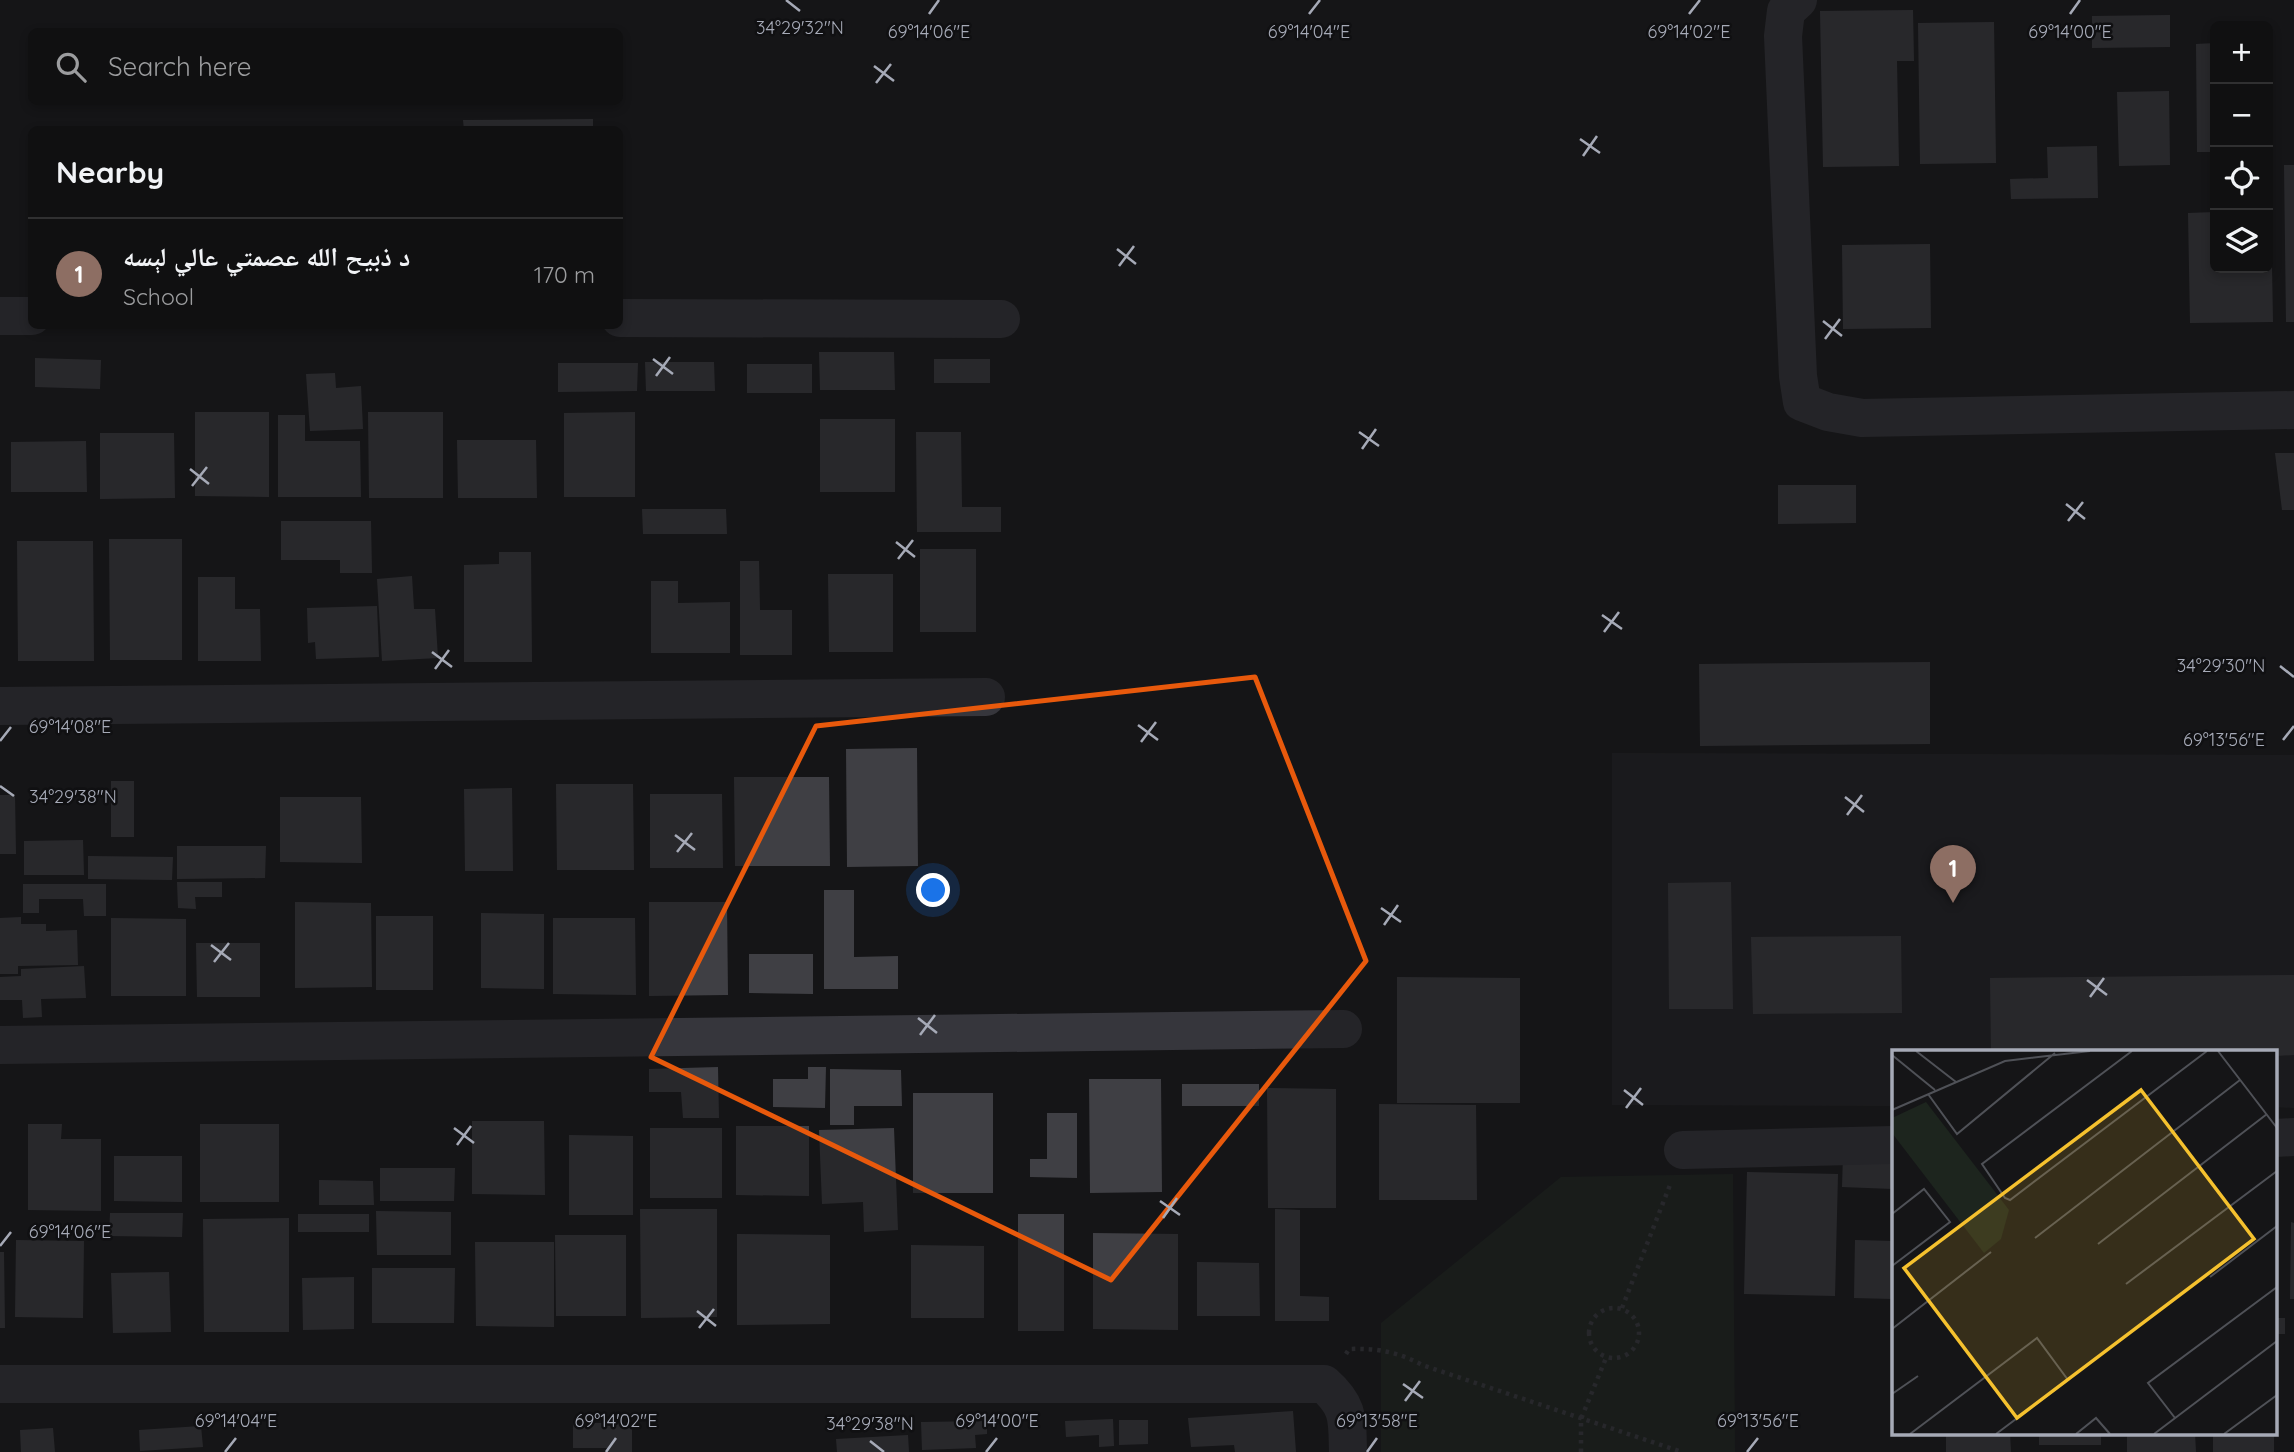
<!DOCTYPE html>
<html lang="en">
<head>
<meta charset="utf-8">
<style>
  body { margin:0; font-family:Quicksand,"Noto Naskh Arabic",sans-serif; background:#19191a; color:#f1f3f6 }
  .controls { position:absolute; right:21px; top:21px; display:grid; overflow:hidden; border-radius:10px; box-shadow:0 4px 10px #0003 }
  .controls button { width:63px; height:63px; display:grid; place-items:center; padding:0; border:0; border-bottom:2px solid #303031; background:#101011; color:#f1f3f6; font:35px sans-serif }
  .you { position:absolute; left:934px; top:891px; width:24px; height:24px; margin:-18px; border:5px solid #fff; border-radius:50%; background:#1a73e8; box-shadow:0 0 0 10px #1a73e833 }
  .badge { display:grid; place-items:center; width:46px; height:46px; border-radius:50%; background:#f5c12e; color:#fff; font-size:23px; font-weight:700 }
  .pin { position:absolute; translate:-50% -58px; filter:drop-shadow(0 2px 4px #0008) }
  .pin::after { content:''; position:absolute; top:37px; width:24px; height:21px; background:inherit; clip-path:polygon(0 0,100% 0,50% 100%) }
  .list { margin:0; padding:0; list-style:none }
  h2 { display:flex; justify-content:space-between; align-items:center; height:91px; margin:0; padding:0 28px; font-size:30px }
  h2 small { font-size:23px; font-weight:400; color:#9c9d9f }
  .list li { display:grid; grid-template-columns:46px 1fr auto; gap:21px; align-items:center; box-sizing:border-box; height:112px; padding:0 28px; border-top:2px solid #303031 }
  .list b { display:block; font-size:26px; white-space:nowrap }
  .list p { margin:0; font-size:23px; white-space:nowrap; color:#9c9d9f }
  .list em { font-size:23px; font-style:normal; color:#9c9d9f }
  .icon { flex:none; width:38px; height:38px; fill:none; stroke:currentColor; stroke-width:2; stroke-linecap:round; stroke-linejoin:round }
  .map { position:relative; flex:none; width:2294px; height:1452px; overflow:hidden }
  .search { position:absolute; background:#101011; box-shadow:0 4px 10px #0003; left:28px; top:28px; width:595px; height:77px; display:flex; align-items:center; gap:18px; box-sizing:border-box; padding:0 24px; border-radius:10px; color:#9c9d9f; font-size:26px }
  .panel { position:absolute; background:#101011; box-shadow:0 4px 10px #0003; left:28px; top:126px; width:595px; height:203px; border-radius:10px }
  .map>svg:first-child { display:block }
  .built { fill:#212124 }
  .green { fill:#1d251e }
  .building { fill:#3f3f44 }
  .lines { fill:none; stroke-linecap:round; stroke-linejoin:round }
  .path { stroke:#3c3d43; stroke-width:4.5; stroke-dasharray:3.5 5; stroke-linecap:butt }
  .minor { stroke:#36363c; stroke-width:38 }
  .marked { fill:none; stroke:#e8590c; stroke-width:5; stroke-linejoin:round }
  .ticks { fill:none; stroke:#a6aab7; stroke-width:2.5 }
  .inset-road { fill:none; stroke:#4f5157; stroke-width:2 }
  .view { fill:#f5c12e; fill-opacity:0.15; stroke:#f5c12e; stroke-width:3.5 }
  .inset-edge { fill:none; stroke:#a6aab7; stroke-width:3.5 }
  .ticks-label { font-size:18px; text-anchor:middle; fill:#a6aab7; stroke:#101012; stroke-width:5; stroke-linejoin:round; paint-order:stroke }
</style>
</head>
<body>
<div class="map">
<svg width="2294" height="1452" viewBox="0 0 2294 1452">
  <rect width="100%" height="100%" fill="#151517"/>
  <path class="built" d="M 1612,753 L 2294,755 L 2294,1108 L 2275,1107 L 2275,1051 L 1893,1051 L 1893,1106 L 1612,1105 Z"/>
  <path class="green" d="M 1733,1174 L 1735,1452 L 1381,1452 L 1381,1323 L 1561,1177 Z"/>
  <path class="building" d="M 1913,10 L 1914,61 L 1897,61 L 1899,166 L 1823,167 L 1820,11 Z
    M 2170,15 L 2170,47 L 2092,48 L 2092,16 Z
    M 1994,22 L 1996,163 L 1920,164 L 1918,23 Z
    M 2215,43 L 2215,152 L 2197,152 L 2196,44 Z
    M 2169,91 L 2170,165 L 2119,166 L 2117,92 Z
    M 593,119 L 593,130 L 464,130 L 463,120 Z
    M 2097,146 L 2098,198 L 2011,199 L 2010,179 L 2048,178 L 2047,147 Z
    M 2284,165 L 2294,165 L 2294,322 L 2286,322 Z
    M 2215,212 L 2215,268 L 2268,268 L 2268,212 L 2271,212 L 2273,322 L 2190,323 L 2188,213 Z
    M 1930,244 L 1931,328 L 1843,329 L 1842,245 Z
    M 819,352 L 894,352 L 895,390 L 820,390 Z
    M 35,358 L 101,360 L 100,389 L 35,387 Z
    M 934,359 L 990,359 L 990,383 L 934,383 Z
    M 645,362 L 714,362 L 715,391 L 646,391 Z
    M 558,363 L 638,363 L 637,391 L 558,392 Z
    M 747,364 L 812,364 L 812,393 L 747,393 Z
    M 335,373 L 336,388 L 361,386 L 363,429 L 310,431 L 306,374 Z
    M 195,412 L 269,412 L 269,497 L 195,496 Z
    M 368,412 L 443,412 L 443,498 L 369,498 Z
    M 635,412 L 635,497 L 564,497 L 564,413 Z
    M 278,415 L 305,415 L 305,441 L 360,441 L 361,497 L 278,497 Z
    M 820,419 L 895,419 L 895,492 L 820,492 Z
    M 916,432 L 961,432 L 962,507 L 1001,507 L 1001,532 L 917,532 Z
    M 100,433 L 174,433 L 175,498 L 100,499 Z
    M 457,440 L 536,440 L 537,498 L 458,498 Z
    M 86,441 L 87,492 L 11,492 L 11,442 Z
    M 2275,453 L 2294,453 L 2294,510 L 2282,510 Z
    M 1778,485 L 1856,485 L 1856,523 L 1778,524 Z
    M 642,509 L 726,509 L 727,534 L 643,534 Z
    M 281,521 L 371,521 L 372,573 L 340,573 L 340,560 L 281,560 Z
    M 109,539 L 182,539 L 182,660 L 110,660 Z
    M 17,541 L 93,541 L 94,661 L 18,661 Z
    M 920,549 L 976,549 L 976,632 L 920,632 Z
    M 499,552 L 531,552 L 532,662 L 464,662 L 464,565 L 499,564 Z
    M 740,561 L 759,561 L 760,610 L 792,610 L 792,655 L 740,655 Z
    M 828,574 L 893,574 L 893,652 L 829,652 Z
    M 412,576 L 414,609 L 435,609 L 438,658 L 382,661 L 377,579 Z
    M 198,577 L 235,577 L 235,609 L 260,609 L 261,661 L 198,661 Z
    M 651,581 L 678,581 L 678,603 L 730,602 L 730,653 L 651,653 Z
    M 377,606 L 379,657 L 316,659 L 315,642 L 308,643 L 307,608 Z
    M 1930,662 L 1930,744 L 1700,746 L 1699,664 Z
    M 917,748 L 918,866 L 847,867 L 846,749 Z
    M 734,777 L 829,777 L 830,866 L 735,866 Z
    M 111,781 L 134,781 L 134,837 L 111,837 Z
    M 556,784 L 633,784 L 634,870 L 557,870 Z
    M 512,788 L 513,871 L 465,871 L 464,789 Z
    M 650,794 L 722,794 L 723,868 L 650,868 Z
    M 0,795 L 15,795 L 16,854 L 0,854 Z
    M 280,797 L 361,797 L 362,863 L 280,862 Z
    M 83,840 L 84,875 L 24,875 L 24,841 Z
    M 177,846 L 266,846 L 265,878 L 177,879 Z
    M 88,856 L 173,857 L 172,880 L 88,879 Z
    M 177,882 L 222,882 L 222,897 L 195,897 L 196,909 L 178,908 Z
    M 1731,882 L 1733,1009 L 1669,1009 L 1668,883 Z
    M 23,884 L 106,884 L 106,916 L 84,916 L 83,899 L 39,899 L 39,913 L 23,913 Z
    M 824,890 L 854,890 L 854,957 L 898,956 L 898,989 L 824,989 Z
    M 295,902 L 371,903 L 372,987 L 295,988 Z
    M 649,902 L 727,902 L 728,995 L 649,996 Z
    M 481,913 L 544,914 L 544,989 L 481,988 Z
    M 376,916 L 433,916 L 433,990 L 376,990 Z
    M 21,917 L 21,924 L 46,924 L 46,931 L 77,930 L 78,965 L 18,966 L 18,974 L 0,974 L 0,918 Z
    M 111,918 L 186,919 L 186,996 L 111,996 Z
    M 553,918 L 635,918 L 636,995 L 553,994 Z
    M 1901,936 L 1902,1013 L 1753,1014 L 1751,937 Z
    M 196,943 L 260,943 L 260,997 L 197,997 Z
    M 749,954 L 813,954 L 813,994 L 749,993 Z
    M 84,966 L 86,998 L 41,999 L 42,1017 L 23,1018 L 22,1000 L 0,1000 L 0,977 L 21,976 L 21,969 Z
    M 2294,975 L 2294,1055 L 2275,1056 L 2275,1051 L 1991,1051 L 1990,978 Z
    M 1397,977 L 1520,978 L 1520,1103 L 1397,1103 Z
    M 718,1067 L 719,1118 L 683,1118 L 681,1092 L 649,1092 L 649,1069 Z
    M 808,1067 L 826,1067 L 825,1108 L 773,1107 L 773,1079 L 808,1079 Z
    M 830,1069 L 901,1070 L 902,1106 L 854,1106 L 854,1125 L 830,1125 Z
    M 1089,1079 L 1161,1079 L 1162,1192 L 1090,1193 Z
    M 1182,1084 L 1259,1084 L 1259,1106 L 1182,1106 Z
    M 1267,1088 L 1336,1089 L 1336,1208 L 1268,1208 Z
    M 913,1093 L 993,1093 L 993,1193 L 913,1193 Z
    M 1379,1104 L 1476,1105 L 1477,1200 L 1379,1200 Z
    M 1047,1113 L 1077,1113 L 1077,1178 L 1030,1177 L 1030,1159 L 1047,1159 Z
    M 472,1121 L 544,1121 L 545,1195 L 472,1194 Z
    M 28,1124 L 62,1124 L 61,1139 L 101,1139 L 101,1211 L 28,1210 Z
    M 200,1124 L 279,1124 L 279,1202 L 200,1202 Z
    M 736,1126 L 809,1126 L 809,1196 L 736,1195 Z
    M 650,1128 L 722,1128 L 722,1198 L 650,1198 Z
    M 894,1128 L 898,1230 L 864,1232 L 863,1202 L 822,1204 L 819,1130 Z
    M 569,1135 L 633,1136 L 633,1215 L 569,1215 Z
    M 1843,1155 L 1893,1156 L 1893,1189 L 1842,1187 Z
    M 114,1156 L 182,1156 L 182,1202 L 114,1201 Z
    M 380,1168 L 455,1168 L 454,1201 L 380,1201 Z
    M 1747,1172 L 1838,1174 L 1835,1296 L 1744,1294 Z
    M 319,1180 L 373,1181 L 374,1205 L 319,1205 Z
    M 640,1209 L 717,1209 L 717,1317 L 641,1318 Z
    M 1275,1209 L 1300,1210 L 1300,1296 L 1329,1297 L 1329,1321 L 1275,1321 Z
    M 376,1211 L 451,1212 L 451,1255 L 377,1255 Z
    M 110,1213 L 183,1213 L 182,1237 L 109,1236 Z
    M 298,1214 L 369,1214 L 369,1232 L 298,1232 Z
    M 1018,1214 L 1064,1214 L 1064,1331 L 1018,1331 Z
    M 289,1218 L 289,1332 L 204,1332 L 203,1219 Z
    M 2291,1222 L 2294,1223 L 2294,1299 L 2290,1299 Z
    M 1093,1233 L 1178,1234 L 1178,1330 L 1093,1329 Z
    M 737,1234 L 830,1235 L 830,1324 L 737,1325 Z
    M 555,1235 L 626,1235 L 626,1316 L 556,1316 Z
    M 16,1240 L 84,1241 L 83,1318 L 15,1317 Z
    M 1855,1240 L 1893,1241 L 1893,1299 L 1854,1298 Z
    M 475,1242 L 554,1242 L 554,1327 L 476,1326 Z
    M 911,1245 L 984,1246 L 984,1318 L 911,1318 Z
    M 0,1252 L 4,1252 L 5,1328 L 0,1328 Z
    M 1197,1262 L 1259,1263 L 1260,1316 L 1197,1316 Z
    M 372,1268 L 455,1268 L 454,1323 L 372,1323 Z
    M 169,1272 L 171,1332 L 113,1333 L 111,1273 Z
    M 354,1277 L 354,1329 L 303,1330 L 302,1278 Z
    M 2275,1318 L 2285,1318 L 2285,1334 L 2275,1334 Z
    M 1293,1411 L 1296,1452 L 1235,1452 L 1234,1445 L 1191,1447 L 1188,1418 Z
    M 1113,1419 L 1114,1446 L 1099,1447 L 1099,1435 L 1066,1437 L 1065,1421 Z
    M 1119,1420 L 1148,1420 L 1148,1444 L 1119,1445 Z
    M 987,1421 L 987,1434 L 975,1435 L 976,1448 L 922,1450 L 921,1422 Z
    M 573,1423 L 632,1423 L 632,1452 L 608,1452 L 608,1448 L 573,1448 Z
    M 201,1426 L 203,1447 L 140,1451 L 139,1430 Z
    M 53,1428 L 55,1452 L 21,1452 L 20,1430 Z
    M 1946,1433 L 2010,1433 L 2011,1452 L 1946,1452 Z
    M 2039,1433 L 2101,1433 L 2101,1445 L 2039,1445 Z
    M 2127,1433 L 2195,1433 L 2196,1452 L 2127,1452 Z
    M 2213,1433 L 2274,1433 L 2274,1452 L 2213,1452 Z
    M 908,1435 L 909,1452 L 837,1452 L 836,1439 Z"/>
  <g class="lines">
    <path class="path" d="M1589 1333a25 25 0 1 1 50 0a25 25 0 1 1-50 0Z
      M 1622,1308 L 1670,1185
      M 1346,1354 L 1349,1349 C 1376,1348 1399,1352 1422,1365 L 1682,1452
      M 1581,1452 L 1581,1419 L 1606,1358"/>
    <path class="minor" d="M 1798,0 L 1786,11 L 1783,36 L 1798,376 L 1802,402 L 1828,412 L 1862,418 L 2294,410
      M 0,316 L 32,316
      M 620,318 L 1001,319
      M 0,706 L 986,697
      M 0,1045 L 1343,1029
      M 2275,1138 L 2294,1137
      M 1683,1150 L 1893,1145
      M 0,1384 L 1324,1384 C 1350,1407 1347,1420 1348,1452"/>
  </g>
  <path d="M0 0H2294V1452H0ZM 1255,677 L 1366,961 L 1111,1280 L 651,1057 L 816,726 Z" fill="#151517" fill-opacity=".55" fill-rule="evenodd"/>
  <path class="marked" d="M 1255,677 L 1366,961 L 1111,1280 L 651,1057 L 816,726 Z"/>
  <path class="ticks" d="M 786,0 L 800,11M 929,14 L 939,0M 1309,14 L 1320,0M 1689,14 L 1700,0M 2070,14 L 2080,0M 874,66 L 894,81M 876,83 L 891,64M 1580,139 L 1600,153M 1583,156 L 1597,136M 1117,249 L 1136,264M 1119,266 L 1134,246M 1823,321 L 1842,336M 1825,339 L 1840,319M 653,359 L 673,374M 656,376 L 670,357M 1359,432 L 1379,446M 1362,449 L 1376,429M 190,469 L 209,484M 192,486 L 207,467M 2066,504 L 2085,519M 2068,521 L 2083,502M 896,542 L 915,557M 898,559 L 913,540M 1602,615 L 1622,629M 1604,632 L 1619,612M 432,652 L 452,667M 2280,666 L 2294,677M 435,669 L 449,650M 1138,725 L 1158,740M 2283,740 L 2294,726M 0,741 L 11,727M 1141,742 L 1156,722M 0,786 L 14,796M 1845,797 L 1864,812M 1847,815 L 1862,795M 675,835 L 695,850M 677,852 L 692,833M 1381,908 L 1401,922M 1384,925 L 1398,905M 211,945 L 231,960M 214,962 L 229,943M 2087,980 L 2107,995M 2090,997 L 2104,978M 918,1018 L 937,1033M 920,1035 L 935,1015M 1624,1090 L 1643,1105M 1626,1108 L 1641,1088M 454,1128 L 474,1143M 457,1145 L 471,1126M 1160,1201 L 1180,1215M 1163,1218 L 1177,1198M 0,1246 L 11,1232M 697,1311 L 716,1326M 699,1328 L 714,1309M 1403,1384 L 1423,1398M 1405,1401 L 1420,1381M 870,1441 L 884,1452M 225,1452 L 236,1438M 606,1452 L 616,1438M 986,1452 L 997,1438M 1367,1452 L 1377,1438M 1747,1452 L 1758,1438"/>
  <g transform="translate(1892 1050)">
    <rect width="385" height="385" fill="#151517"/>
    <path d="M 34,52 L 117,160 L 109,189 L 92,203 L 0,83 L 0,68 Z" fill="#1d251e"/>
    <path class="inset-road" d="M 24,1 L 64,32M 240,1 L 90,114 L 113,148 L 118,150 L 315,1M 326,1 L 385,78M 0,5 L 43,40M 36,44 L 65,84 L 163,3M 0,60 L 113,11 L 198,1M 0,164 L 32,139 L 58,172 L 0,216M 143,188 L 348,30M 206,194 L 375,64M 318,227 L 385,176M 234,234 L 385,121M 0,279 L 99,202M 0,344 L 26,326M 283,368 L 256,333 L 385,237M 18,384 L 145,288 L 176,330 L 104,384M 184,384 L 204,368 L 218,384M 262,384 L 385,291M 332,384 L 385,345"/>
    <path class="view" d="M 249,40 L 362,189 L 125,368 L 12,218 Z"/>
    <rect width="385" height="385" class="inset-edge"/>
  </g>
  <g class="ticks-label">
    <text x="800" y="34">34°29'32"N</text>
    <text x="929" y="38">69°14'06"E</text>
    <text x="1309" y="38">69°14'04"E</text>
    <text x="1689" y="38">69°14'02"E</text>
    <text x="2070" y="38">69°14'00"E</text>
    <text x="2221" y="672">34°29'30"N</text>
    <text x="70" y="733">69°14'08"E</text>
    <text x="2224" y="746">69°13'56"E</text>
    <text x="73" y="803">34°29'38"N</text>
    <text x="70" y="1238">69°14'06"E</text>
    <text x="236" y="1427">69°14'04"E</text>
    <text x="616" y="1427">69°14'02"E</text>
    <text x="997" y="1427">69°14'00"E</text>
    <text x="1377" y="1427">69°13'58"E</text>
    <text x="1758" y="1427">69°13'56"E</text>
    <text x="870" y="1430">34°29'38"N</text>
  </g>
</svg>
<div class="controls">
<button>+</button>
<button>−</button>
<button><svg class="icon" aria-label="locate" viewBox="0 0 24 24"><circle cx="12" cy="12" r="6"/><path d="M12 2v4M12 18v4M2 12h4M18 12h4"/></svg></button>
<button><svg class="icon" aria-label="layers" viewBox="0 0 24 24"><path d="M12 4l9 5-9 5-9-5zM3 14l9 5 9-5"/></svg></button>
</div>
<div class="you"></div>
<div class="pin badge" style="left:1953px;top:903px;background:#8d6e63">1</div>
<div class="search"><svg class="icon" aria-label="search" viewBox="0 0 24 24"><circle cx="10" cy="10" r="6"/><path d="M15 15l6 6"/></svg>Search here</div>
<section class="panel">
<h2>Nearby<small></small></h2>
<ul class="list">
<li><span class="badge" style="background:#8d6e63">1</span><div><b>د ذبیح الله عصمتي عالي لېسه</b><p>School</p></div><em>170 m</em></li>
</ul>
</section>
</div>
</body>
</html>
